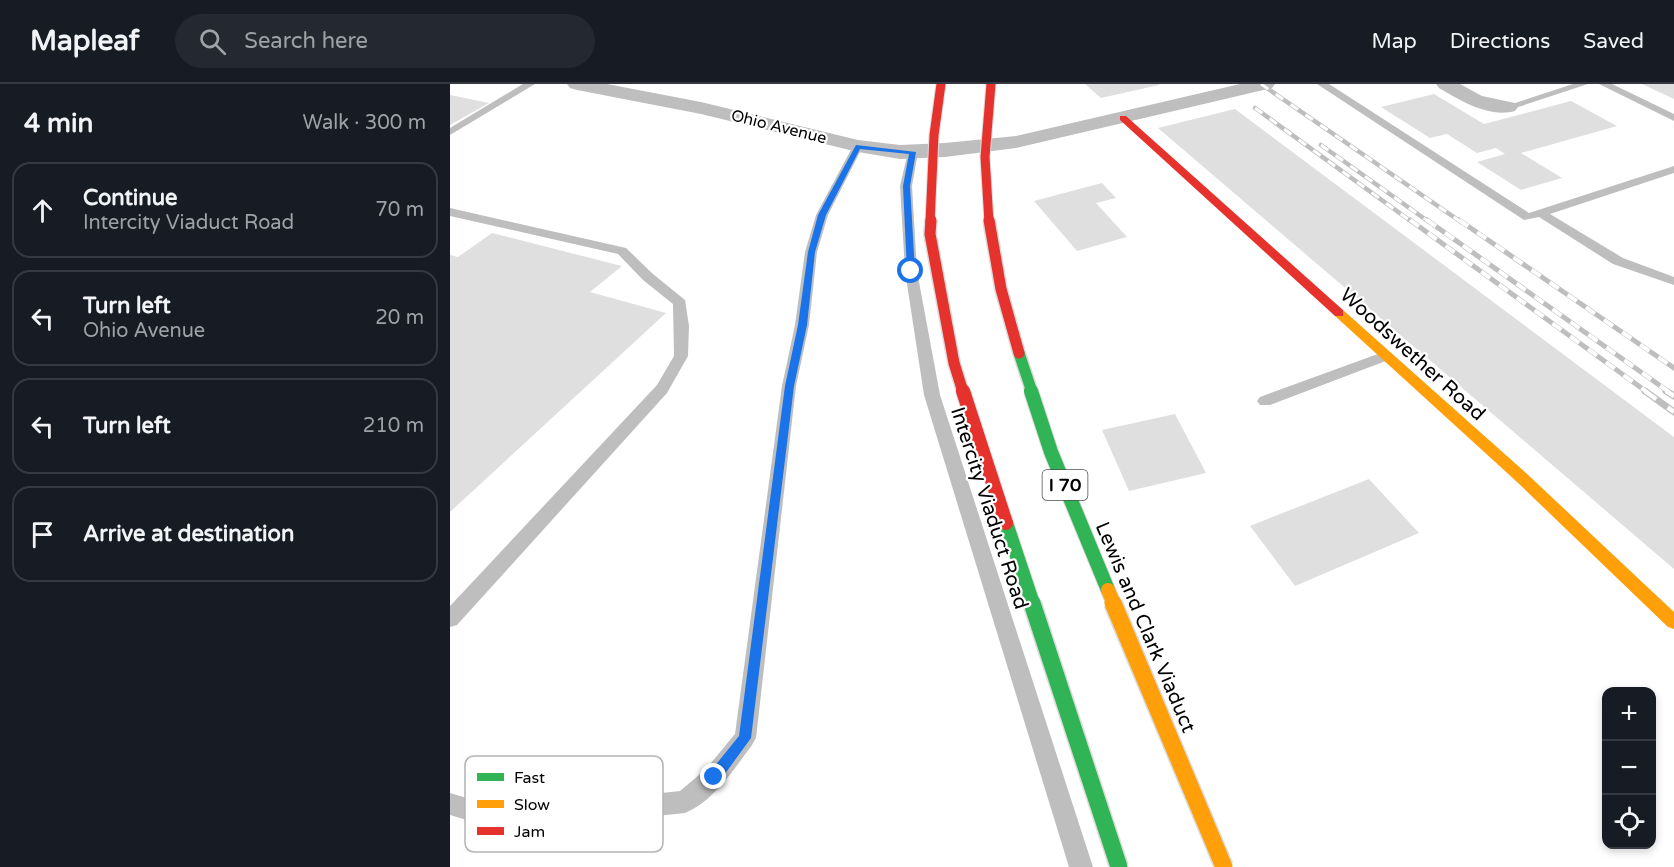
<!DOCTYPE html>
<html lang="en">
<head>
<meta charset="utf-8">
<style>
  body { margin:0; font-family:"Varela Round",sans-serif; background:#242831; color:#f1f3f6 }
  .controls { position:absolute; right:18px; bottom:18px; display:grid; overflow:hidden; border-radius:12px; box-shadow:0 3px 9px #0003 }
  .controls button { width:54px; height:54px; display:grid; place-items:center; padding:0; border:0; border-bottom:2px solid #363941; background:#171b24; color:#f1f3f6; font:30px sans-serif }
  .stop { position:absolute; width:18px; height:18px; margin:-14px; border:4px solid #1a73e8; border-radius:50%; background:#fff }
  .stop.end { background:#1a73e8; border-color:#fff; box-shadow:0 2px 6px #0008 }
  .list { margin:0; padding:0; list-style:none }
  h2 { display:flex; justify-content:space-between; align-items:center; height:78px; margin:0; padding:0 24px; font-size:26px }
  h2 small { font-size:20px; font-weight:400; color:#9ea1a6 }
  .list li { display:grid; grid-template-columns:39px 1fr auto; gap:18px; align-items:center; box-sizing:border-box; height:96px; margin:0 12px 12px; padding:0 12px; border:2px solid #363941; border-radius:18px }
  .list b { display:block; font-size:22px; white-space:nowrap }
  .list p { margin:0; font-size:20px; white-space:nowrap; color:#9ea1a6 }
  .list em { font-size:20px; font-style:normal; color:#9ea1a6 }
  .icon { flex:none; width:33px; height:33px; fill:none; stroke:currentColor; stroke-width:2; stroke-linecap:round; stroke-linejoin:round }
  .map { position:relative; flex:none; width:1224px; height:783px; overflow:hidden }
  header { display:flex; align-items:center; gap:36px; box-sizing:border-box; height:84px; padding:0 30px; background:#171b24; border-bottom:2px solid #363941 }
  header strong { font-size:28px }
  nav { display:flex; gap:33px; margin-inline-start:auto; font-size:21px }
  .search { width:420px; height:54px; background:#242831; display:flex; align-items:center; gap:15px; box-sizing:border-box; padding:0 21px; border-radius:33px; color:#9ea1a6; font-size:22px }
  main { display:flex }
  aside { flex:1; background:#171b24 }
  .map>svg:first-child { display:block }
  .building { fill:#dfdfdf }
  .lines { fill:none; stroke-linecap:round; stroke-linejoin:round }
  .lane { fill:#bebebe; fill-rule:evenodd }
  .street { fill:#bebebe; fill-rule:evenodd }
  .slow { fill:#ff9f0a; fill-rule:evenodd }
  .jam { fill:#e5322d; fill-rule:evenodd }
  .rail-far2-casing { stroke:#bebebe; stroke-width:4.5 }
  .rail-far1-casing { stroke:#bebebe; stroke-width:5 }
  .rail-casing { stroke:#bebebe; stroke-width:7 }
  .rail-far2 { stroke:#fff; stroke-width:3; stroke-dasharray:9; stroke-linecap:butt }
  .rail-far1 { stroke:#fff; stroke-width:4; stroke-dasharray:11; stroke-linecap:butt }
  .rail { stroke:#fff; stroke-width:4.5; stroke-dasharray:14; stroke-linecap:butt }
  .fast-bridge-far2-casing { stroke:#dbdbdb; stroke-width:14; stroke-linecap:butt }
  .fast-bridge-far1-casing { stroke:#dbdbdb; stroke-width:16; stroke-linecap:butt }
  .fast-bridge-casing { stroke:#dbdbdb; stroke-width:20; stroke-linecap:butt }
  .slow-bridge-far1-casing { stroke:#dbdbdb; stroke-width:16; stroke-linecap:butt }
  .slow-bridge-casing { stroke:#dbdbdb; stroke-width:20; stroke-linecap:butt }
  .jam-bridge-far2-casing { stroke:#dbdbdb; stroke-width:11; stroke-linecap:butt }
  .jam-bridge-far1-casing { stroke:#dbdbdb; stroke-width:14; stroke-linecap:butt }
  .jam-bridge-casing { stroke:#dbdbdb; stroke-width:16; stroke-linecap:butt }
  .fast-bridge-far2 { stroke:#30b455; stroke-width:11 }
  .fast-bridge-far1 { stroke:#30b455; stroke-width:14 }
  .fast-bridge { stroke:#30b455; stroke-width:17 }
  .slow-bridge-far1 { stroke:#ff9f0a; stroke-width:14 }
  .slow-bridge { stroke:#ff9f0a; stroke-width:17 }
  .jam-bridge-far2 { stroke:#e5322d; stroke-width:9 }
  .jam-bridge-far1 { stroke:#e5322d; stroke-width:11 }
  .jam-bridge { stroke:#e5322d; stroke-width:14 }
  .route { fill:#1a73e8 }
  .labels { text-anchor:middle; stroke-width:4.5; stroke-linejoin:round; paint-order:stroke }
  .far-street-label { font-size:16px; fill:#000; stroke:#fff }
  .shield { fill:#fff; stroke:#4c4c4c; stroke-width:1.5 }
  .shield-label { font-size:18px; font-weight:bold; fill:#000 }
  .street-label { font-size:20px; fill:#000; stroke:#fff }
  .key { fill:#fff; stroke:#b2b2b2; stroke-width:1.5 }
  .key-label { font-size:16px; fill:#000 }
</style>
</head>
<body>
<header>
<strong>Mapleaf</strong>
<div class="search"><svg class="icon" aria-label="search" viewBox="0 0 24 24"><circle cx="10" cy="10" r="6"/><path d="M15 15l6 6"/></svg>Search here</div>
<nav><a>Map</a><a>Directions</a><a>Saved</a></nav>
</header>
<main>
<aside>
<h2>4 min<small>Walk · 300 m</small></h2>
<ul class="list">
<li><svg class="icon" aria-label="ahead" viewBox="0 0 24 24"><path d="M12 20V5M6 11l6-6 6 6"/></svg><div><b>Continue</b><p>Intercity Viaduct Road</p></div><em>70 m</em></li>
<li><svg class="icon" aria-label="left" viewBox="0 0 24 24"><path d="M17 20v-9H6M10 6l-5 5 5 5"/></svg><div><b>Turn left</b><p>Ohio Avenue</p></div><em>20 m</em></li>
<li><svg class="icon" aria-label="left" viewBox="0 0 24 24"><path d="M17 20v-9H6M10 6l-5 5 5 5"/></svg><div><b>Turn left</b></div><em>210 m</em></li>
<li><svg class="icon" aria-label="arrive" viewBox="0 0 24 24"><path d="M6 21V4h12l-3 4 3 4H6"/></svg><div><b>Arrive at destination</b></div></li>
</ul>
</aside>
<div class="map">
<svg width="1224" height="783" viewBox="0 0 1224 783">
  <rect width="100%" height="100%" fill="#fff"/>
  <path class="building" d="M 635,0 L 709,0 L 709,1 L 651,14 Z
    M 1192,0 L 1224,0 L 1224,15 Z
    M 984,10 L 1034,40 L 1121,17 L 1167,42 L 1071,69 L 1112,94 L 1071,106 L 1027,78 L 1055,70 L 1046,64 L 1027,69 L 997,50 L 980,54 L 931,23 Z
    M 0,11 L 39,19 L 0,41 Z
    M 785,25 L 1224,353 L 1224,485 L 708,44 Z
    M 652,99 L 666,114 L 646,119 L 677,153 L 627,167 L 584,117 Z
    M 42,149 L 172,182 L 140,208 L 216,229 L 0,428 L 0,171 L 8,173 Z
    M 725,330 L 756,389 L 679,407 L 652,346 Z
    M 919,395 L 969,449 L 845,502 L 800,442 Z"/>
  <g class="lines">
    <path class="lane" d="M 73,0 L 85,0 L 0,51 L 0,44 Z
      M 867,0 L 879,0 L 1079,129 L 1224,82 L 1224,89 L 1100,130 L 1173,174 L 1224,193 L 1224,201 L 1163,180 L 1089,133 L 1074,136 Z
      M 1123,0 L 1138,0 L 1062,25 L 1053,23 Z
      M 1149,0 L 1162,0 L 1224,30 L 1224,37 Z
      M 408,59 L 413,62 L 378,131 L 367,168 L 359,241 L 346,302 L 306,654 L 302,661 C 284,685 264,717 235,729 L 103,743 L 33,741 L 0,731 L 0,709 L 33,719 L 103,721 L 230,707 L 256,685 L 285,650 L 332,302 L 345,241 L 355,168 L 366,131 L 403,62 Z
      M 463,65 L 468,68 L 462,102 L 467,187 L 490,311 L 643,783 L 619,783 L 474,311 L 455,187 L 450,102 L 458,68 Z
      M 0,124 L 176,164 L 203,190 L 235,216 L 239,242 L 238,272 L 217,309 L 7,541 L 0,543 L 0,522 L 207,301 L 224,272 L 223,220 L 193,196 L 168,170 L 0,132 Z
      M 936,267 L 943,272 L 941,275 L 820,321 L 810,321 L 807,317 L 810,313 Z"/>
    <path class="street" d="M 117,0 L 157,0 L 251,18 L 408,56 L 450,61 L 495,59 L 566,52 L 790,0 L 825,0 L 822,4 L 566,64 L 495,73 L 450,75 L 408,68 L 251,30 L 127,6 L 120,4 Z
      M 986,0 L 1010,0 L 1032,12 L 1065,19 L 1068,23 L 1065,27 C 1039,34 1011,17 989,4 Z"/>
    <path class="slow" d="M 889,225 L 893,226 L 1076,389 L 1224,528 L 1224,545 L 1218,543 L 1066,397 L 885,232 L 885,226 Z"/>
    <path class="jam" d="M 670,32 L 676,32 L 893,226 L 893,232 L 885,232 L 670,36 Z"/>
    <g class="rail-far2-casing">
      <path id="rail-far2" d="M 811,0 L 1011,138
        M 805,24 L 962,138
        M 871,61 L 979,138"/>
    </g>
    <g class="rail-far1-casing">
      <path id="rail-far1" d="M 960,136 L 1197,308
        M 977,136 L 1219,308
        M 1009,136 L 1224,284"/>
    </g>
    <g class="rail-casing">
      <path id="rail" d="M 1195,307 L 1224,328
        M 1216,307 L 1224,312"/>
    </g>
    <use href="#rail-far2" class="rail-far2"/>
    <use href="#rail-far1" class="rail-far1"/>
    <use href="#rail" class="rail"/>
    <g class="fast-bridge-far2-casing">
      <path id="fast-bridge-far2" d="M 569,269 L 582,308"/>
    </g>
    <g class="fast-bridge-far1-casing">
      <path id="fast-bridge-far1" d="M 581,307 L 601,368 L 658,506
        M 556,439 L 583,520"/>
    </g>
    <g class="fast-bridge-casing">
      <path id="fast-bridge" d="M 582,519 L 669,783"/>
    </g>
    <g class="slow-bridge-far1-casing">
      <path id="slow-bridge-far1" d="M 658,506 L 664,520"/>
    </g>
    <g class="slow-bridge-casing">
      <path id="slow-bridge" d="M 663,519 L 774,783"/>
    </g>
    <g class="jam-bridge-far2-casing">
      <path id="jam-bridge-far2" d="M 480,138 L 484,51 L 491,0
        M 539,138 L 535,73 L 541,0"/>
    </g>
    <g class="jam-bridge-far1-casing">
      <path id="jam-bridge-far1" d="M 481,136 L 480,150 L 504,279 L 513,308
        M 539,136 L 551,205 L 569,269"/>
    </g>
    <g class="jam-bridge-casing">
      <path id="jam-bridge" d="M 513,307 L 556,439"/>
    </g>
    <use href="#fast-bridge-far2" class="fast-bridge-far2"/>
    <use href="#fast-bridge-far1" class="fast-bridge-far1"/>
    <use href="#fast-bridge" class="fast-bridge"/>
    <use href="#slow-bridge-far1" class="slow-bridge-far1"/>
    <use href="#slow-bridge" class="slow-bridge"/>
    <use href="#jam-bridge-far2" class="jam-bridge-far2"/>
    <use href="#jam-bridge-far1" class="jam-bridge-far1"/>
    <use href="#jam-bridge" class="jam-bridge"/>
  </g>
  <path class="route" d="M 406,61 L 466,68 L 460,102 L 465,187 L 461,189 L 457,187 L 453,102 L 459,70 L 410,65 L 376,131 L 365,168 L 357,241 L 344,302 L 301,654 L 269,698 L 264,700 L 259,698 L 258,693 L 259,689 L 289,652 L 335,302 L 348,241 L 358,168 L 368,131 Z"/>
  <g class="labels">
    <g class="far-street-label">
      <text transform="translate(329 42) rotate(14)" y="6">Ohio Avenue</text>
    </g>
    <rect class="shield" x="592.5" y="386" width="45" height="30" rx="4.5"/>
    <g class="shield-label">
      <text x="615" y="407">I 70</text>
    </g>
    <g class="street-label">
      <text transform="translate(963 270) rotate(42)" y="7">Woodswether Road</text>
      <text transform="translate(540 424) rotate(72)" y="7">Intercity Viaduct Road</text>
      <text transform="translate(696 543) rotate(67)" y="7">Lewis and Clark Viaduct</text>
    </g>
  </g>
  <rect x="15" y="672" width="198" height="96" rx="9" class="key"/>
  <rect x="27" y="689" width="27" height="8" fill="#30b455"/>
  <rect x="27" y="716" width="27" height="8" fill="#ff9f0a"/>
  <rect x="27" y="743" width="27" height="8" fill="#e5322d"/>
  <g class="key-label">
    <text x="64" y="699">Fast</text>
    <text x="64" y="726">Slow</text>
    <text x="64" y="753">Jam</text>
  </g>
</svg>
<div class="controls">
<button>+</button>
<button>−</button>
<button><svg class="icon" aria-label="locate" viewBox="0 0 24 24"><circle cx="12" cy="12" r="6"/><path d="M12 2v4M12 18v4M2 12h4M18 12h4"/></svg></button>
</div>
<div class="stop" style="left:461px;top:187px"></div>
<div class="stop end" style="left:264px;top:693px"></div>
</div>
</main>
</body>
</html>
